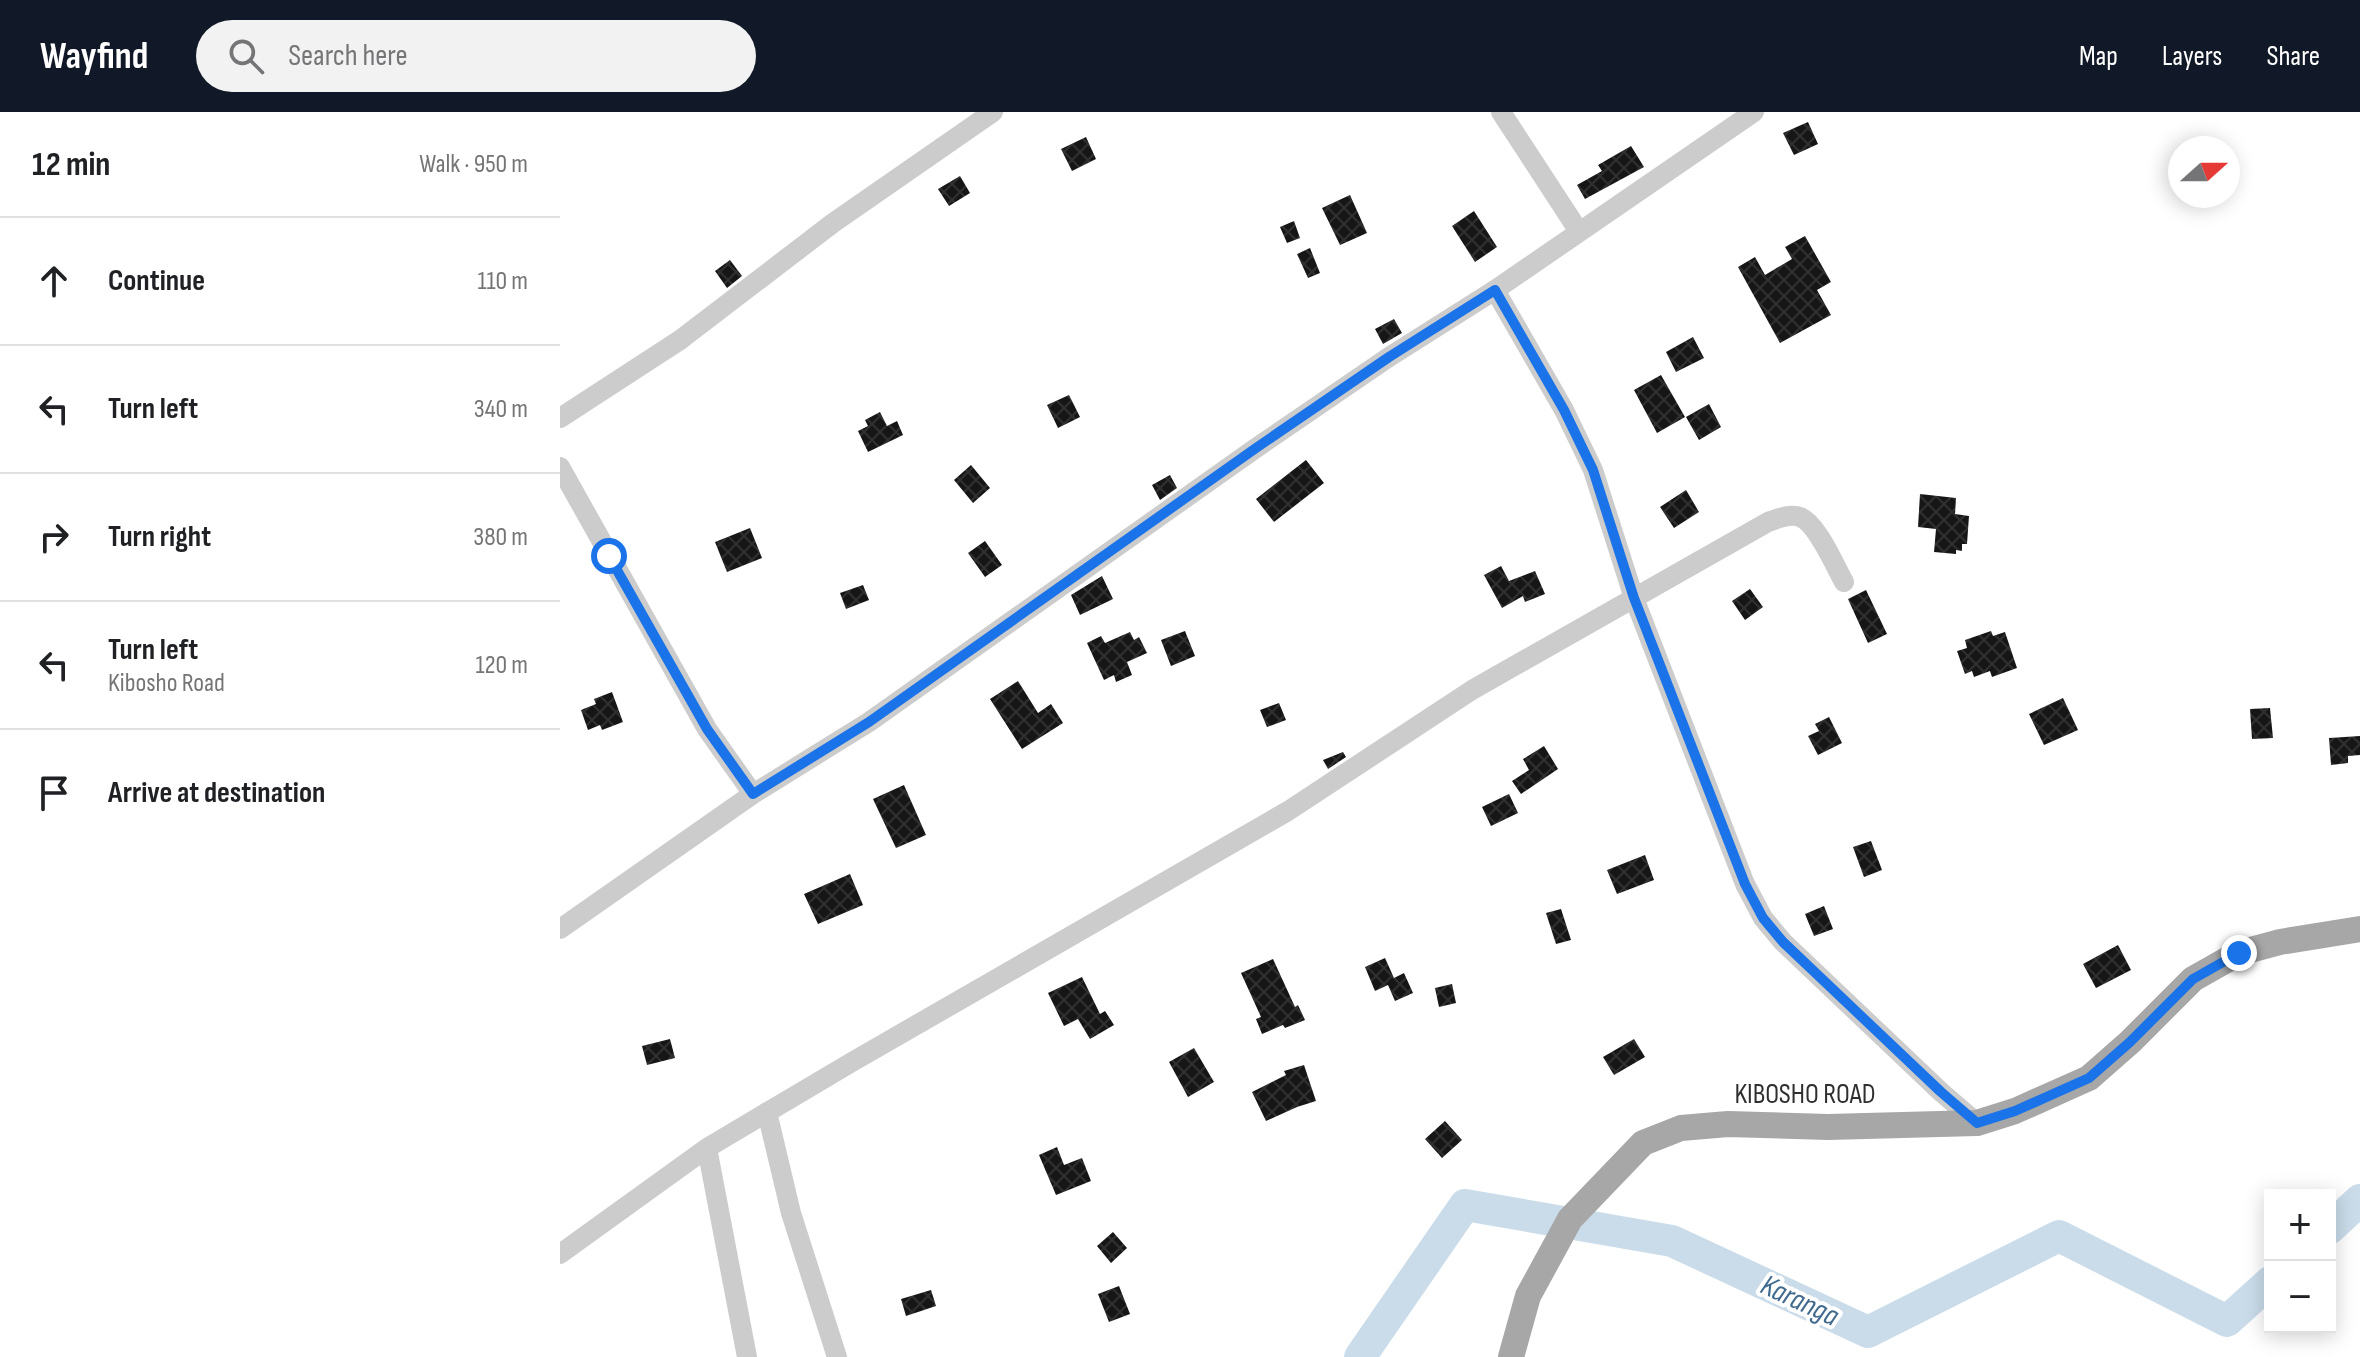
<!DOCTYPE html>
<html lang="en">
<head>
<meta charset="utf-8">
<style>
  body { margin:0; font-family:"Sofia Sans Condensed",sans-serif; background:#f2f2f2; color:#202124 }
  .controls { position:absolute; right:24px; bottom:24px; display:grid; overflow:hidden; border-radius:0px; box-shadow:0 4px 20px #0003 }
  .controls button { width:72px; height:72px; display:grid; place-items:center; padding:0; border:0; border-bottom:2px solid #e0e0e0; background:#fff; color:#202124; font:40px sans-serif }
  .compass { position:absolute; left:1608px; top:24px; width:72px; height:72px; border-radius:50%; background:#fff; box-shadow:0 4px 20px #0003; rotate:69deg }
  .stop { position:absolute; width:24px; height:24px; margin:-18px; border:6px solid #1a73e8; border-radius:50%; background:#fff }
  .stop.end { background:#1a73e8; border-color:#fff; box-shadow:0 2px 8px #0008 }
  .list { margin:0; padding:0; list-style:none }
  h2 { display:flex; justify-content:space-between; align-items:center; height:104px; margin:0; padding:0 32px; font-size:34px }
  h2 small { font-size:26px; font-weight:400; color:#757577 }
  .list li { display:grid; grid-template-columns:52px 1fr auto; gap:24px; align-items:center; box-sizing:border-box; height:128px; padding:0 32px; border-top:2px solid #e0e0e0 }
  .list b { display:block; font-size:30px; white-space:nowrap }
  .list p { margin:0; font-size:26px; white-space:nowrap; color:#757577 }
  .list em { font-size:26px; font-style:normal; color:#757577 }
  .icon { flex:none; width:44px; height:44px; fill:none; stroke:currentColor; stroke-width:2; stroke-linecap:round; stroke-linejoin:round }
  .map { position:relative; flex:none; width:1800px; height:1245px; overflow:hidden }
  header { display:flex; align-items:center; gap:48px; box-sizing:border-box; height:112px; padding:0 40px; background:#111827; color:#fff }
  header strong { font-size:38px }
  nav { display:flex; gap:44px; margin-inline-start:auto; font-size:28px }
  .search { width:560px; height:72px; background:#f2f2f2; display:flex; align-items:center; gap:20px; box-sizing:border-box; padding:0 28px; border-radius:44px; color:#757577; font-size:30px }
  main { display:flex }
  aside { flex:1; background:#fff }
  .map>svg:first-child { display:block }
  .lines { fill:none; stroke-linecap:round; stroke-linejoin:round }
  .river { stroke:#cadcea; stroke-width:32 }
  .building { fill:url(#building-cross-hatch) }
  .minor { stroke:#ccc; stroke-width:20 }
  .major { stroke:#a7a7a7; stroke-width:26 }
  .route { stroke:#1a73e8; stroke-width:10 }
  .labels { text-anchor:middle; stroke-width:8; stroke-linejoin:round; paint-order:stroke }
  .street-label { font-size:28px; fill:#2f2f2f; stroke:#fff }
  .water-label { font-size:30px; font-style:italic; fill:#406a8e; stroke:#fff }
</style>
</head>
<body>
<header>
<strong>Wayfind</strong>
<div class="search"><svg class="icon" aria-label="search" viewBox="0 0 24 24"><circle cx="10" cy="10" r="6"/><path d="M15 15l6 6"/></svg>Search here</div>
<nav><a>Map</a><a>Layers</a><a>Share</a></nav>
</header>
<main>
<aside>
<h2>12 min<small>Walk · 950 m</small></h2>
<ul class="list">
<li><svg class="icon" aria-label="ahead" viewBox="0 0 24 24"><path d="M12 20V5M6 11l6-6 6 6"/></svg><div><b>Continue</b></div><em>110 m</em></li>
<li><svg class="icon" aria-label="left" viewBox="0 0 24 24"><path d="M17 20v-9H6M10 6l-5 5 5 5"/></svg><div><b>Turn left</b></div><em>340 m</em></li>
<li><svg class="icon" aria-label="right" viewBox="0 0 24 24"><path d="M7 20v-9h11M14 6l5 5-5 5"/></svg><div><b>Turn right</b></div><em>380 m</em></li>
<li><svg class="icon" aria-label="left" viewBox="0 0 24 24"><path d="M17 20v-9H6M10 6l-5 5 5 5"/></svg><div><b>Turn left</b><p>Kibosho Road</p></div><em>120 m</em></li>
<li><svg class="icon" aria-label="arrive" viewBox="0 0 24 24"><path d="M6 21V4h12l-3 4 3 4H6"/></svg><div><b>Arrive at destination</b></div></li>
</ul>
</aside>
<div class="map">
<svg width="1800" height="1245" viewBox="0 0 1800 1245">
  <defs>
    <pattern id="building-cross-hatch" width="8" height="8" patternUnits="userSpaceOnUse" patternTransform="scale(2)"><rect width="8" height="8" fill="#161616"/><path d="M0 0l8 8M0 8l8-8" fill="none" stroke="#303030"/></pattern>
  </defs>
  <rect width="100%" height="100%" fill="#fff"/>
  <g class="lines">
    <path class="river" d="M 1770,1116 L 1800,1088
      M 800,1245 L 905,1093 L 1112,1129 L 1308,1220 L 1499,1124 L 1667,1209 L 1710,1170"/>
  </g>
  <path class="building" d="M 1248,10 L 1258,32 L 1234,43 L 1223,21 Z
    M 526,25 L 536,47 L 512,59 L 501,37 Z
    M 1071,34 L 1084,55 L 1025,87 L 1017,73 L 1042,59 L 1038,53 Z
    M 400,64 L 410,81 L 389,94 L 378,77 Z
    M 790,83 L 807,121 L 780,133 L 762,96 Z
    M 914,99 L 937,135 L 915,150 L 892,114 Z
    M 734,109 L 740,126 L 727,131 L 720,115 Z
    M 1245,124 L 1271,170 L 1257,178 L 1271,203 L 1220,231 L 1178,155 L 1195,145 L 1205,163 L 1232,147 L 1225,135 Z
    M 750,136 L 760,161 L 748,166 L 737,142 Z
    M 170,148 L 182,164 L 167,176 L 155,159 Z
    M 834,207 L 842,221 L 823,232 L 815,217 Z
    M 1133,225 L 1144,246 L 1116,260 L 1106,240 Z
    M 1101,263 L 1125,305 L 1097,321 L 1074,278 Z
    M 509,283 L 520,305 L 498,316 L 487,293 Z
    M 1149,292 L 1161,315 L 1139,328 L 1126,305 Z
    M 320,300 L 327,314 L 337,309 L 343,323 L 308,340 L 298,319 L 308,314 L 305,308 Z
    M 746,348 L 764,371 L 714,410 L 696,387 Z
    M 411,353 L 430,376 L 413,391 L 394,368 Z
    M 610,363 L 617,376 L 600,388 L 592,373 Z
    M 1126,378 L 1139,400 L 1114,416 L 1100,395 Z
    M 1360,382 L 1396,386 L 1395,402 L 1409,404 L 1407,432 L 1402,432 L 1402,439 L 1396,438 L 1396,442 L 1374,440 L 1376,417 L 1358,415 Z
    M 190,416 L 202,446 L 167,460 L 155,430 Z
    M 425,429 L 442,453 L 425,465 L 408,441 Z
    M 941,454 L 949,469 L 975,459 L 985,482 L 965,490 L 963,484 L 942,496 L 924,463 Z
    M 542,464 L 553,487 L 520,503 L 511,483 Z
    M 303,473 L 309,488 L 286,497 L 280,481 Z
    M 1190,477 L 1203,495 L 1185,508 L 1172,489 Z
    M 1306,478 L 1327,522 L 1308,531 L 1288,487 Z
    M 625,519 L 635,544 L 611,554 L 601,528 Z
    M 1431,519 L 1433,524 L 1445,520 L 1457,556 L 1432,565 L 1430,559 L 1414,565 L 1412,559 L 1405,562 L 1397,539 L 1407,536 L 1405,528 Z
    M 570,520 L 574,528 L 579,525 L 587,541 L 567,550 L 572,563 L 556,570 L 554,563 L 544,568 L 527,531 L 541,524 L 545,531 Z
    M 458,569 L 478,601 L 491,592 L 503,611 L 462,637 L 430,587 Z
    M 52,580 L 63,610 L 42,618 L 40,613 L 28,618 L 21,598 L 36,592 L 34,587 Z
    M 1503,586 L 1518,618 L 1484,633 L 1469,602 Z
    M 719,591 L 726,608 L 707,615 L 700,598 Z
    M 1710,596 L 1713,626 L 1692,627 L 1690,597 Z
    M 1269,605 L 1282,631 L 1258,643 L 1248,624 L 1259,619 L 1255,612 Z
    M 1800,624 L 1800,643 L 1788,644 L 1788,651 L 1771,653 L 1769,626 Z
    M 984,634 L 998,657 L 961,682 L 952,669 L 969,658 L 963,647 Z
    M 783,640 L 786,645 L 768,657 L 763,648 Z
    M 344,673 L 366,723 L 336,736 L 313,687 Z
    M 949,682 L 958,701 L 931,714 L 922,695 Z
    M 1311,729 L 1322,758 L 1304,765 L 1293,735 Z
    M 1085,743 L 1094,768 L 1057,782 L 1047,758 Z
    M 290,762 L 303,793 L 258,812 L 244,782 Z
    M 1264,794 L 1273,817 L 1254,824 L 1245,802 Z
    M 1001,797 L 1011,828 L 996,832 L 986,801 Z
    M 1558,833 L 1571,858 L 1536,876 L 1523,852 Z
    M 825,846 L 834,866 L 844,861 L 853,881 L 835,889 L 828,873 L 815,879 L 805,855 Z
    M 713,847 L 735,895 L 738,893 L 745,908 L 725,916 L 723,913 L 702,922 L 696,907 L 701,905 L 681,861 Z
    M 522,865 L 540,902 L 545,899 L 554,913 L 530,927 L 518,907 L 504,914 L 488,881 Z
    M 892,872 L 896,891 L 879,895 L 875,876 Z
    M 110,927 L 115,946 L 87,953 L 82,934 Z
    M 1074,927 L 1085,945 L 1054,963 L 1043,945 Z
    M 634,936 L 654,970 L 628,985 L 609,950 Z
    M 744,953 L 756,989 L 737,995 L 706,1009 L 692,980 L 726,963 L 724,959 Z
    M 885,1009 L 902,1028 L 882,1046 L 865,1027 Z
    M 497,1035 L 504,1053 L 522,1046 L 531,1069 L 496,1083 L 479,1043 Z
    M 553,1120 L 567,1136 L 551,1151 L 537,1134 Z
    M 559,1174 L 570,1202 L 549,1210 L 538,1182 Z
    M 371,1178 L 376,1194 L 346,1204 L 341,1187 Z"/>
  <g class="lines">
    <path class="minor" d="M 941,0 L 1018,118
      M 935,178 L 1004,298 L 1033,358 L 1074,486 L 1185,772 L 1203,806 L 1223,830 L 1381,980 L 1417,1011
      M 0,306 L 120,228 L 273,111 L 433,0
      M 0,355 L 147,617 L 193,682
      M 0,817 L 193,682 L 309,610 L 696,336 L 829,245 L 935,178 L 1194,0
      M 207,1000 L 231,1101 L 277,1245
      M 147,1036 L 187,1245
      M 0,1142 L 147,1036 L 292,950 L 728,699 L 912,578 L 1208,410 C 1217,407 1230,401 1240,405 C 1257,411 1275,454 1284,470"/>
    <path class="major" d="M 951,1245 L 968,1184 L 1010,1107 L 1083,1031 L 1121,1016 L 1168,1012 L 1268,1015 L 1417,1011 L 1455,999 L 1529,966 L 1570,930 L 1633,867 L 1679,841 L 1720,830 L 1800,817"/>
  </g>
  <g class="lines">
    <path class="route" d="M 49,444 L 147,617 L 193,682 L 309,610 L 696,336 L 829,245 L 935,178 L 1004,298 L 1033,358 L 1074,486 L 1185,772 L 1203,806 L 1223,830 L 1381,980 L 1417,1011 L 1455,999 L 1529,966 L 1570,930 L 1633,867 L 1679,841"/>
  </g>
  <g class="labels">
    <g class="street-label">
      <text x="1245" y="991">KIBOSHO ROAD</text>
    </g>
    <g class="water-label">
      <text transform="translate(1240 1188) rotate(25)" y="10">Karanga</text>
    </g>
  </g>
</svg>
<div class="controls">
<button>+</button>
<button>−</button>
</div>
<svg class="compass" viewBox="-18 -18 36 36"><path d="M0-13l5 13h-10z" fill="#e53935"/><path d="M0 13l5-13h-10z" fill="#757577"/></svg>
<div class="stop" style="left:49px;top:444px"></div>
<div class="stop end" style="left:1679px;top:841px"></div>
</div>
</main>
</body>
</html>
